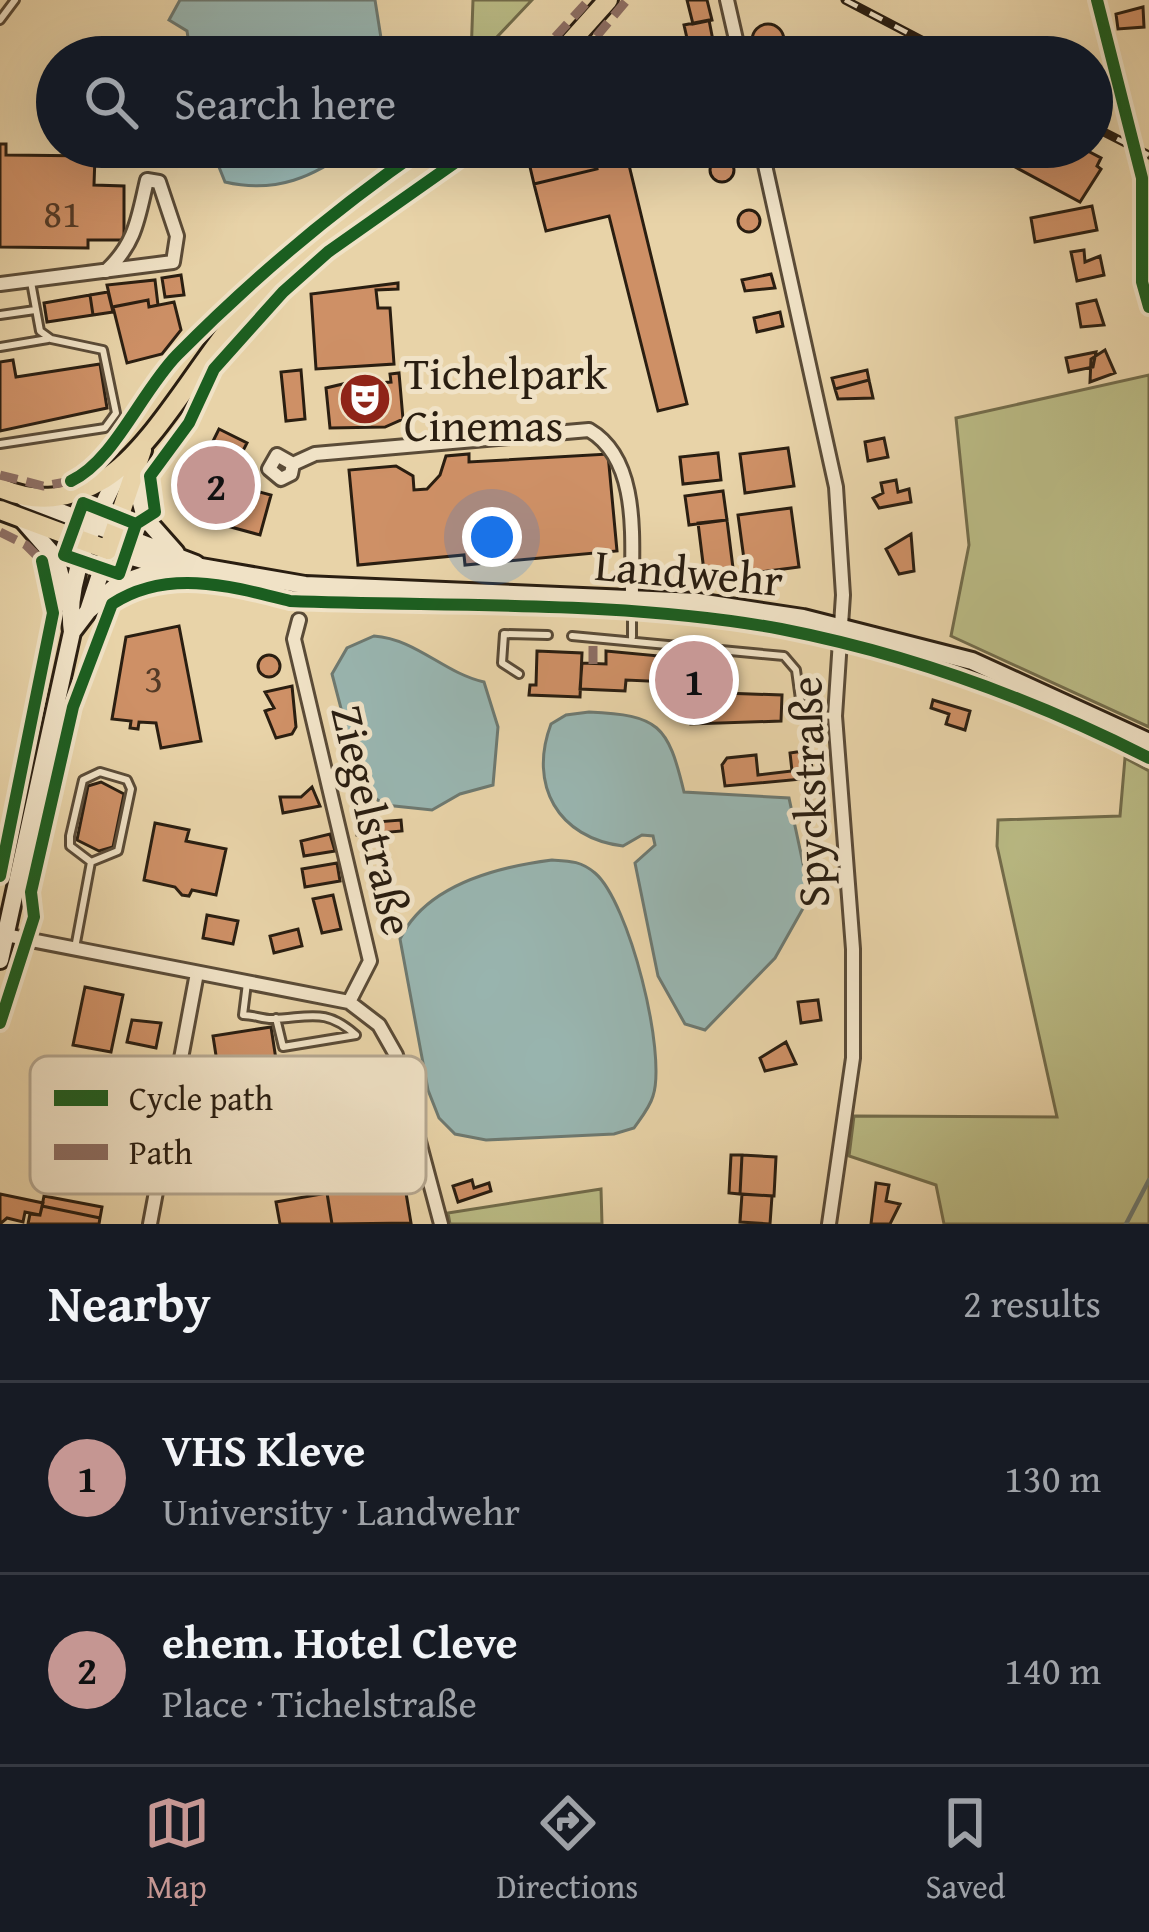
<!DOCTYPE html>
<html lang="en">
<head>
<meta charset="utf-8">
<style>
  body { margin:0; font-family:"Gentium Book Plus",serif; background:#242831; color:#f1f3f6 }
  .you { position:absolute; left:492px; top:537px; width:42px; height:42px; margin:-30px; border:9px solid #fff; border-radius:50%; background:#1a73e8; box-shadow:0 0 0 18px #1a73e833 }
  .badge { display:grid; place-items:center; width:78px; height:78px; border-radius:50%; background:#c59692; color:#111; font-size:39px; font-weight:700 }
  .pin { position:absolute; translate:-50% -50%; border:6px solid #fff; box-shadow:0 3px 12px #0006 }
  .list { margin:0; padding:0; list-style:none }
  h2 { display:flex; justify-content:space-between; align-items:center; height:156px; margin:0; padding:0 48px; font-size:51px }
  h2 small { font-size:39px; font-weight:400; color:#9ea1a6 }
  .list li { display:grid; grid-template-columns:78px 1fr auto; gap:36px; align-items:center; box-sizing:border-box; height:192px; padding:0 48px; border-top:3px solid #363941 }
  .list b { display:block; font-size:45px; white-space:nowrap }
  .list p { margin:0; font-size:39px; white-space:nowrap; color:#9ea1a6 }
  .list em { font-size:39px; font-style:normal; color:#9ea1a6 }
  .icon { flex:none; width:66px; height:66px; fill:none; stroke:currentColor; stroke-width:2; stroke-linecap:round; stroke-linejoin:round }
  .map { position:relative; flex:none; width:1149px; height:1224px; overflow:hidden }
  .search { position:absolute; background:#171b24; box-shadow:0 12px 48px #0002; left:36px; right:36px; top:36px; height:132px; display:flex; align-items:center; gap:30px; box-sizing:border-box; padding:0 42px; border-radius:66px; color:#9ea1a6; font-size:45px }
  .sheet { height:540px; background:#171b24 }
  nav { display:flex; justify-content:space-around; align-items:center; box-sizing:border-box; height:168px; border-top:3px solid #363941; background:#171b24; font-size:33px; color:#9ea1a6 }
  nav a { display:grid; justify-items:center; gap:6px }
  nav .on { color:#c59692 }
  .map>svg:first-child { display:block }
  .green { fill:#babb85; stroke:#726c4b; stroke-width:3 }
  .water { fill:#99b6b1; stroke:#6d7971; stroke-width:3 }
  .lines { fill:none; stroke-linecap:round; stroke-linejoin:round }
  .stream { stroke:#6d7971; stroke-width:4.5 }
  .building { fill:#ce9066; stroke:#2a1e11; stroke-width:3 }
  .lane-casing { stroke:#5a4b37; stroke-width:12 }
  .street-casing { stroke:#5a4b37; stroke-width:18 }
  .secondary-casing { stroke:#2a1e11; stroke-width:22 }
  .primary-casing { stroke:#2a1e11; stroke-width:24 }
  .lane { stroke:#f0e2c6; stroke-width:6 }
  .street { stroke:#f0e2c6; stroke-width:12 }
  .secondary { stroke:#f0e2c6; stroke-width:16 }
  .primary { stroke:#e8d3a8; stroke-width:18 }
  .rail-casing { stroke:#2a1e11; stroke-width:9 }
  .rail { stroke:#f0e2c6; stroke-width:4.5; stroke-dasharray:14; stroke-linecap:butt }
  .quiet { stroke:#8d6e63; stroke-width:9; stroke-dasharray:18 9; stroke-linecap:butt }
  .cycleway-casing { stroke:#f0e2c6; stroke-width:20 }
  .cycleway { stroke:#1b5e20; stroke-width:12 }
  .labels { text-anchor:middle; stroke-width:10; stroke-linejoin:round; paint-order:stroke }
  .number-label { font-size:39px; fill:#533a26 }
  .poi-label { font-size:45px; fill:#2a1e11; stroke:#f0e2c6; text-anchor:start }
  .street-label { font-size:45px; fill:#2a1e11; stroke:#f0e2c6 }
  .key { fill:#f0e2c6; stroke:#b5a790; stroke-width:3 }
  .key-label { font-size:33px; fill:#2a1e11 }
</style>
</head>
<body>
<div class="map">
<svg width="1149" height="1224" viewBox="0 0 1149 1224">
  <rect width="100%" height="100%" fill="#e8d3a8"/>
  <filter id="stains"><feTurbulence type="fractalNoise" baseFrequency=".00167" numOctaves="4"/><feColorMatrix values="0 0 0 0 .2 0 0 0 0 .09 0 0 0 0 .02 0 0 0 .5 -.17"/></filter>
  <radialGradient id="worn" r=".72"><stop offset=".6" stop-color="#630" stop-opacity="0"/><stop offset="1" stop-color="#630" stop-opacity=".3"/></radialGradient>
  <path class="green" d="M 473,0 L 532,0 L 478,57 L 471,57 Z
    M 1149,375 L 1149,727 L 951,636 L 969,545 L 956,418 Z
    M 1125,758 L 1149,771 L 1149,1224 L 944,1224 L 936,1185 L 849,1156 L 854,1116 L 1057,1117 L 997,846 L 998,820 L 1120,816 Z
    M 601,1189 L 602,1224 L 450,1224 L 448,1213 Z"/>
  <path class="water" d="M 180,0 L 375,0 L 384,57 L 191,57 L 187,31 L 169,20 Z
    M 211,147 L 354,147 C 314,177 276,194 225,182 Z
    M 374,636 C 416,639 444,673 484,682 L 498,727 L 493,785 L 460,794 L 432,810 L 385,805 L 362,789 L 332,674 L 347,648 Z
    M 589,712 C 659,715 668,725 684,792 L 789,798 L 810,896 L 775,958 L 705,1030 L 685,1024 L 658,976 L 635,863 L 655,845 L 653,836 L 642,835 L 623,846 C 558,838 528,785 551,724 L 566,715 Z
    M 552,860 C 570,861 581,861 595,873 C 629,902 667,1053 653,1096 C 650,1107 641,1118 634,1128 L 614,1134 L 486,1140 L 455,1134 L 439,1118 L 428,1090 L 400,939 C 426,885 497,867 552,860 Z"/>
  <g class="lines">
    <path class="stream" d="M 1126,1224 L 1149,1180"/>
  </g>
  <path class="building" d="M 687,0 L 707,0 L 712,20 L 693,24 Z
    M 1143,7 L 1144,27 L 1118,29 L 1116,14 Z
    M 709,20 L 715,51 L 691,56 L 684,25 Z
    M752 40a16 16 0 1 1 32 0a16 16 0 1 1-32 0Z
    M 0,144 L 6,144 L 6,155 L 95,156 L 94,185 L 124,186 L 124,240 L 88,240 L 88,248 L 0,247 Z
    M 556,147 L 592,147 L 597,169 L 534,184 L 527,154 Z
    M 592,147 L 622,147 L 628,161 L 687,404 L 658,411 L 609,216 L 546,231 L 534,184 L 597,169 Z
    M 978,147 L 1082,148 L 1101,158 L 1097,166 L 1101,169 L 1080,202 Z
    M710 170a12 12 0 1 1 24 0a12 12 0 1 1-24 0Z
    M 1092,206 L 1097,230 L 1035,242 L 1031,218 Z
    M738 221a11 11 0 1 1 22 0a11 11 0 1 1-22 0Z
    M 1084,250 L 1085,262 L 1100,256 L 1104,275 L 1077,281 L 1071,252 Z
    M 771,274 L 775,288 L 745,291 L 742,280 Z
    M 181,275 L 184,295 L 165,297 L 162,278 Z
    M 155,280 L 158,305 L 149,307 L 148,300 L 112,307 L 107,285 Z
    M 398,283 L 398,289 L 376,290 L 378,308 L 390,308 L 394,364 L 316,369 L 311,294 Z
    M 108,292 L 113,312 L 93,315 L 90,295 Z
    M 90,295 L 93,315 L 47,322 L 44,303 Z
    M 148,300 L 149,307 L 174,302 L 181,330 L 162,354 L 127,363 L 113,307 Z
    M 1096,300 L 1104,325 L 1081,327 L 1077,304 Z
    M 780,312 L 783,326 L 757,332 L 754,318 Z
    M 1105,350 L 1115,373 L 1090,382 L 1091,359 Z
    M 1096,352 L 1093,367 L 1069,372 L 1066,358 Z
    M 13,360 L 16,377 L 100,364 L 107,408 L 0,431 L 0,362 Z
    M 301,370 L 305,419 L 286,421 L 281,372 Z
    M 867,370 L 869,380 L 835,389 L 832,378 Z
    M 399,373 L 403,419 L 385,427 L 330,428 L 326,388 L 364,379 L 364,384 L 391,382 L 390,374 Z
    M 869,380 L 873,398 L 838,399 L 835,389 Z
    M 219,429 L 247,443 L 232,472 L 241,487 L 271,495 L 260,535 L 194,517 L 190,488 Z
    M 884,438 L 888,457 L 868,461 L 865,442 Z
    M 788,448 L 794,486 L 745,493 L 740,454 Z
    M 718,453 L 721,480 L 683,484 L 680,457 Z
    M 469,454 L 469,462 L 608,454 L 617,551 L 465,565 L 464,555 L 358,565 L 349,470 L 396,466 L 413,476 L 414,490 L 427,489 L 440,475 L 446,456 Z
    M 896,480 L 898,492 L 909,489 L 911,502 L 879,508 L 873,498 L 883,493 L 881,483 Z
    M 723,491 L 727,520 L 689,525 L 685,496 Z
    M 791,508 L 799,567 L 746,574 L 738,515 Z
    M 727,520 L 733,568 L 704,571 L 698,523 Z
    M 911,534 L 914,571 L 899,574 L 886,549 Z
    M 179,626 L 201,741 L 161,748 L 156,723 L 139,722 L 138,729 L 130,728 L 131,721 L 112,719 L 126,637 Z
    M 537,651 L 582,653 L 580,697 L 529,695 L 530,685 L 536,685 Z
    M 606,651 L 670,657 L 669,682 L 626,680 L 625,691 L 580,689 L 582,663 L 606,664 Z
    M258 666a11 11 0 1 1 22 0a11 11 0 1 1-22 0Z
    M 693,655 L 700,656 L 710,670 L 725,671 L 724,693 L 782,695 L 781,721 L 691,724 L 693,695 L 677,687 L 670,671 L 670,665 L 682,666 Z
    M 292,686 L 296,727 L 292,734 L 276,738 L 265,711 L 274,708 L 265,692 Z
    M 933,700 L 970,711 L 965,730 L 946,724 L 949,714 L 931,708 Z
    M 810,750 L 813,778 L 725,786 L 722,765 L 727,758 L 756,755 L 758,775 L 792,771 L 790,753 Z
    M 101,782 L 124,794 L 113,847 L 99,851 L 77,840 L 88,786 Z
    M 312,787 L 320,806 L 283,813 L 280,797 L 301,797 Z
    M 363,816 L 364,823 L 401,820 L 402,831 L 357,835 L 355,817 Z
    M 155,823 L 189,830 L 186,841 L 226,849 L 216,895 L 192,890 L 189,896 L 182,895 L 175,887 L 144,880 Z
    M 330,834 L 335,851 L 304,856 L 301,841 Z
    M 337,863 L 340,881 L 305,887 L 302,869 Z
    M 333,895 L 341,929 L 322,933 L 313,899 Z
    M 207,915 L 238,921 L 233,944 L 203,938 Z
    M 298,929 L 302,946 L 274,953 L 270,936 Z
    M 85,987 L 123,995 L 111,1052 L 73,1045 Z
    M 818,1000 L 821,1020 L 801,1023 L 798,1002 Z
    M 132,1020 L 161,1023 L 156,1048 L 127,1042 Z
    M 271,1027 L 277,1066 L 219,1075 L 213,1036 Z
    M 786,1042 L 796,1064 L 765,1071 L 760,1058 Z
    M 731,1155 L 742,1155 L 740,1194 L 729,1193 Z
    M 742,1155 L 776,1157 L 774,1196 L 740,1194 Z
    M 472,1180 L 474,1188 L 489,1183 L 491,1191 L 458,1202 L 453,1186 Z
    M 404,1181 L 411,1223 L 332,1224 L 327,1193 Z
    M 876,1183 L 889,1185 L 886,1201 L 900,1204 L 890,1224 L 871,1224 Z
    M 327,1193 L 332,1224 L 280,1224 L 276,1202 Z
    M 0,1194 L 43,1203 L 40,1215 L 25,1212 L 23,1222 L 7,1218 L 0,1224 Z
    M 742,1194 L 772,1196 L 770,1224 L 740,1222 Z
    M 44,1196 L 102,1207 L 100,1218 L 42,1206 Z
    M 42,1206 L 100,1218 L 99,1224 L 28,1224 L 30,1214 L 40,1215 Z"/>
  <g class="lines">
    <g class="lane-casing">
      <path id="lane" d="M 0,20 L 15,0
        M 0,315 L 35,310
        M 0,347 L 48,339
        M 0,444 L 105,428 L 116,413 L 103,350 L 51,339 L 40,331 L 31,282
        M 632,602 L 632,637
        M 572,636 L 784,656 L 796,670 L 802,714 L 834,716
        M 519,674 L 502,663 L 504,634 L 548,635
        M 75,948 L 91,862 L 70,846 L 70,836 L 83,780 L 100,772 L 127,780 L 131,789 L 118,851 L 91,862
        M 247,983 L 243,1015 C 254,1015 262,1019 272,1019 C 309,1018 325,1007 356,1035 L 283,1047 L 276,1018"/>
    </g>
    <g class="street-casing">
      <path id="street" d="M 727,0 L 740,57
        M 1097,0 L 1142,178 L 1142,282 L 1149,307
        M 761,147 L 836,487 L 843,595 L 835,716 L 853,949 L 853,1058 L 829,1224
        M 0,284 L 173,262 L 177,236 L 159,182 L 147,180 C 138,218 136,243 106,271
        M 293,464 L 277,455 L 269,469 L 281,479 L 291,474 L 293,464 L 315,454 L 589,430 C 642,461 631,545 632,599
        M 299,620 L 294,639 L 370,961 L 349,1002 L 379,1025 L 396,1055 L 441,1224
        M 0,934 L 349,1002
        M 150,1224 L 197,973"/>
    </g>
    <g class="secondary-casing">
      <path id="secondary" d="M 135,480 L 145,518 L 176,553
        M 24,498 L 196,564
        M 22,519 L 56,558 L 68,605
        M 89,610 L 118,584 L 164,568
        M 72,632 L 88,611 L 108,550 L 167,567 L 201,567 L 305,585 L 698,602 L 803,618 L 972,661 L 1149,742
        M 0,960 L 72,632 C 64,579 98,515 121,468"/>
    </g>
    <g class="primary-casing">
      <path id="primary" d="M 557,57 L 608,0
        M 0,488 C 37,504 69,500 104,479 C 154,449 204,353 249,304 C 307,240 381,197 451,147
        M 0,510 L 108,550 L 142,450"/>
    </g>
    <use href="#lane" class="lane"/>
    <use href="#street" class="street"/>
    <use href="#secondary" class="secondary"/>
    <use href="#primary" class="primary"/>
    <g class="rail-casing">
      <path id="rail" d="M 845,0 L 954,57
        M 1092,126 L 1149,155"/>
    </g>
    <use href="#rail" class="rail"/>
    <path class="quiet" d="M 537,57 L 589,0
      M 579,57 L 627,0
      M 0,475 L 43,486 L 71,481 L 75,487
      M 0,532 L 26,545 L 42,561 L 50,560
      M 696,656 L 697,647
      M 593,664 L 593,637"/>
    <g class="cycleway-casing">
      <path id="cycleway" d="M 1097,0 L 1142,178 L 1142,282 L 1149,307
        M 71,481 C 114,461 141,392 177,355 C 254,277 335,209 425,147
        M 83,503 L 136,524 L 119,574 L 64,555 Z
        M 136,524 L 155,512 L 150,476 L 189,423 L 214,369 L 283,292 L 328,252 L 477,147
        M 0,876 L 53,613 L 42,561
        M 0,1023 L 34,917 L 31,892 L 73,707 L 112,604 C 167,568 231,586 290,601 C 449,607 624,600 781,629 C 909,654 1033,699 1149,758"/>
    </g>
    <use href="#cycleway" class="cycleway"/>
  </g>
  <defs>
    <g id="theatre-disc" transform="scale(2.7)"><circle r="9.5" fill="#8f2418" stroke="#f0e2c6"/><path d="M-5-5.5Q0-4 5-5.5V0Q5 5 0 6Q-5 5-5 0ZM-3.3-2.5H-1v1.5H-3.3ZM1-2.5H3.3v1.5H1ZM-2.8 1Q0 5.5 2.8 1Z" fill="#fff"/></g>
  </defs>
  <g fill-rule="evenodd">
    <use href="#theatre-disc" x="365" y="399"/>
  </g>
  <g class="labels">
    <g class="number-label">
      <text x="62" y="227">81</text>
      <text x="154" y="692">3</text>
    </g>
    <g class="poi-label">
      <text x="404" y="389">Tichelpark<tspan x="404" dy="52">Cinemas</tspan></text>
    </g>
    <g class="street-label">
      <text transform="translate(689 572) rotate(5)" y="16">Landwehr</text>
      <text transform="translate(809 792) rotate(-92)" y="16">Spyckstraße</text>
      <text transform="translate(373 820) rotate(77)" y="16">Ziegelstraße</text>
    </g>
  </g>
  <rect x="30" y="1056" width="396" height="138" rx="18" class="key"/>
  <rect x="54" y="1090" width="54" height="16" fill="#1b5e20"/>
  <rect x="54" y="1144" width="54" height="16" fill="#8d6e63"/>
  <g class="key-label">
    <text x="129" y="1110">Cycle path</text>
    <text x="129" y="1164">Path</text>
  </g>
  <rect width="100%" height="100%" filter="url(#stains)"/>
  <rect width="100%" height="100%" fill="url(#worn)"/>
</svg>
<div class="you"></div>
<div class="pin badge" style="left:694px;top:680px">1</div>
<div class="pin badge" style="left:216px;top:485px">2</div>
<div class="search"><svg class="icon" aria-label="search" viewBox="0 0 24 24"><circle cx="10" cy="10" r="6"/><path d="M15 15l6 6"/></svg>Search here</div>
</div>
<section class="sheet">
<h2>Nearby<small>2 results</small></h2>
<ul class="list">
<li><span class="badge">1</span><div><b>VHS Kleve</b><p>University · Landwehr</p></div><em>130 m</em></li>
<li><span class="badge">2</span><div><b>ehem. Hotel Cleve</b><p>Place · Tichelstraße</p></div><em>140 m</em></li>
</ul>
</section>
<nav>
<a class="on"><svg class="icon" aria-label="map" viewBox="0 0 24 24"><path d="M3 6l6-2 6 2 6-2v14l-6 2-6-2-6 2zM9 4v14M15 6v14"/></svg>Map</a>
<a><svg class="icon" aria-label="directions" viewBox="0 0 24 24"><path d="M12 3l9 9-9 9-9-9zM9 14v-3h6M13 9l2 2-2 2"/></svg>Directions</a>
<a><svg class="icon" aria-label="saved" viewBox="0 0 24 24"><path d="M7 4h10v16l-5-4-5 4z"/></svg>Saved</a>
</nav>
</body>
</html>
